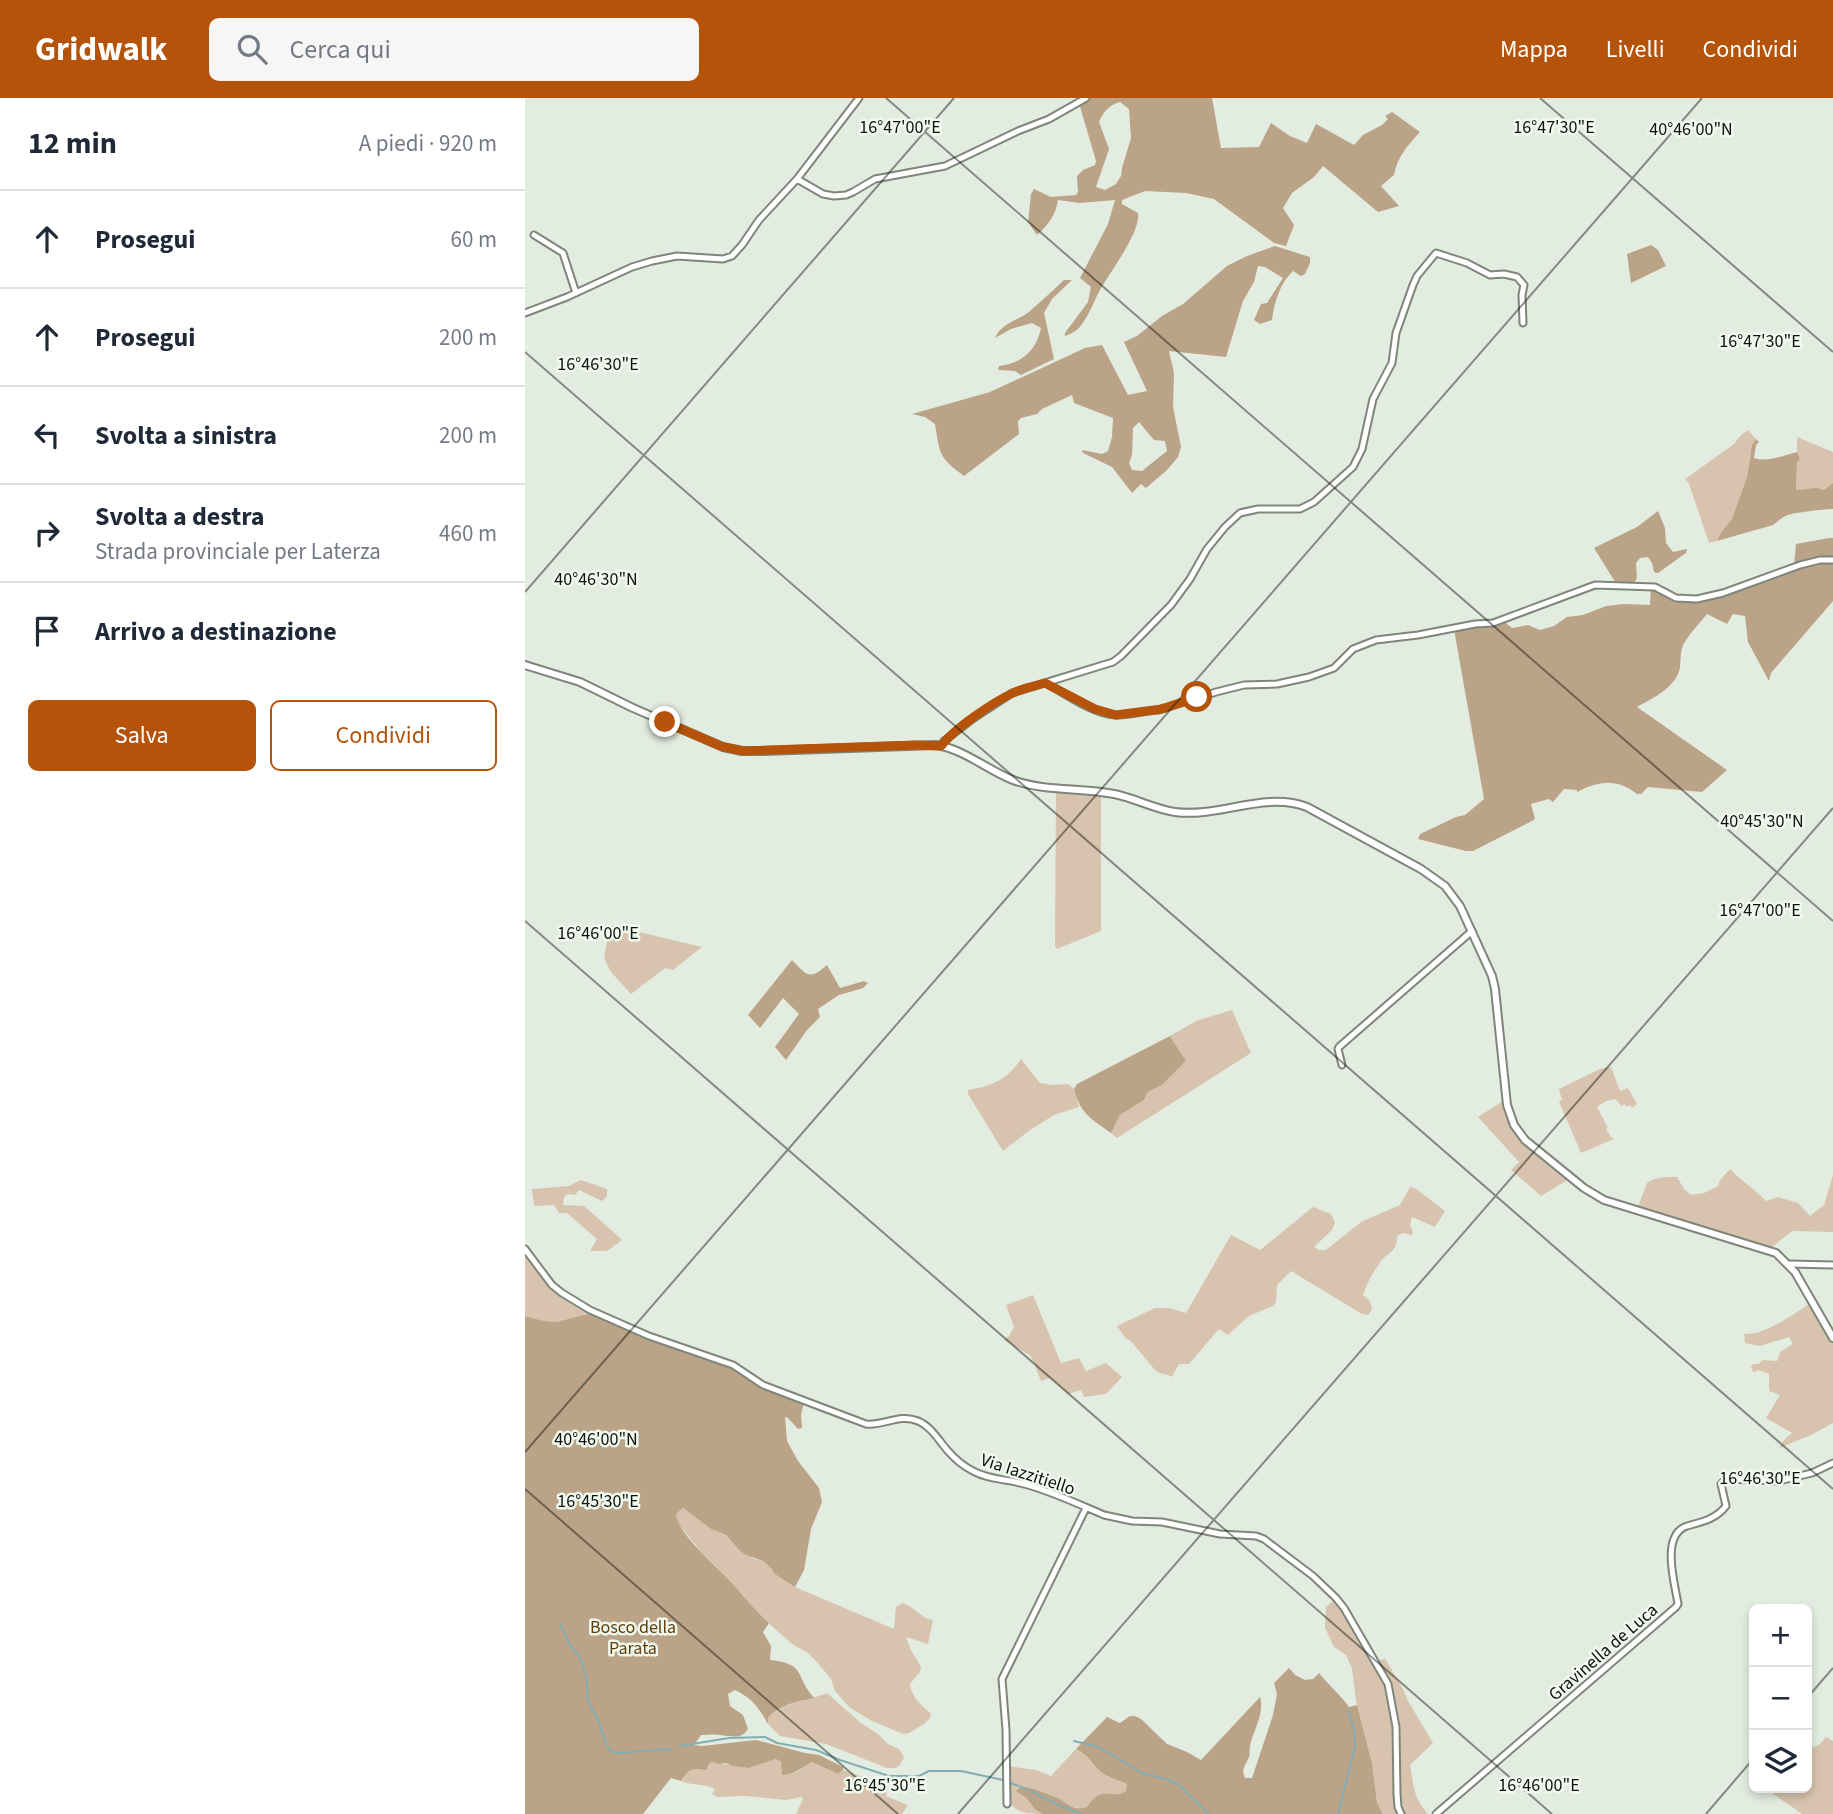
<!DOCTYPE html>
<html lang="it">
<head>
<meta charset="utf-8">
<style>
  body { margin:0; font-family:"Source Sans 3",sans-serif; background:#f6f6f7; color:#1f2937 }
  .controls { position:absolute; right:21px; bottom:21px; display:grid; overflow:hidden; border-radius:10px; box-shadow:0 4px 10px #0003 }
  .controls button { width:63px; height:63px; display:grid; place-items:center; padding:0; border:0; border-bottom:2px solid #e0e1e3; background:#fff; color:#1f2937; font:35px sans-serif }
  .stop { position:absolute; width:21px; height:21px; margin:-16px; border:5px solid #b45309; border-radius:50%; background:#fff }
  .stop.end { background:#b45309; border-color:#fff; box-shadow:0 2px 7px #0008 }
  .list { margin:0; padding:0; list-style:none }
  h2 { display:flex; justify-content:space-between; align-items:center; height:91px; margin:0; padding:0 28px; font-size:30px }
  h2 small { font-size:23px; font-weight:400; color:#747a83 }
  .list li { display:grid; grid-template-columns:46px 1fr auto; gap:21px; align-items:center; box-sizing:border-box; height:98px; padding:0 28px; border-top:2px solid #e0e1e3 }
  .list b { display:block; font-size:26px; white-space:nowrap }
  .list p { margin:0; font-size:23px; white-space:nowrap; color:#747a83 }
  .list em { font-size:23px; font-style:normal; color:#747a83 }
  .actions { display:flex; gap:14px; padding:21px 28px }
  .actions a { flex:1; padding:16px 0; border:2px solid #b45309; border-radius:10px; text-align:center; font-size:24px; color:#b45309 }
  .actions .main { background:#b45309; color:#fff }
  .icon { flex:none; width:38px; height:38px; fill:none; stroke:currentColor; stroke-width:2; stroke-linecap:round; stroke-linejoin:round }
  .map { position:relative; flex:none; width:1308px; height:1716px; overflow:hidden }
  header { display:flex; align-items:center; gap:42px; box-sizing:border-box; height:98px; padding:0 35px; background:#b45309; color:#fff }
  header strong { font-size:33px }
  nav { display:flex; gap:38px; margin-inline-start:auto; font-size:24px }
  .search { width:490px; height:63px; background:#f6f6f7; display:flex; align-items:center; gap:18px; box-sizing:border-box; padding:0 24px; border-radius:10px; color:#747a83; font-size:26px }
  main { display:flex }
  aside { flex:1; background:#fff }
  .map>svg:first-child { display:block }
  .green { fill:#d8c4ae }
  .forest { fill:#bba387; fill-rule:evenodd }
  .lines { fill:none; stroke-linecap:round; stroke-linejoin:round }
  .stream { stroke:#82aeb3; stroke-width:2 }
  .minor-casing { stroke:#7e867b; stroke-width:9 }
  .major-casing { stroke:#7e867b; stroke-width:10 }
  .minor { stroke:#fff; stroke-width:5 }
  .major { stroke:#fff; stroke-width:6 }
  .route { stroke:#b45309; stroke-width:9 }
  .ticks { fill:none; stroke:#0f120e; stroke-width:2; stroke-opacity:0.45 }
  .labels { text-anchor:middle; stroke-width:5; stroke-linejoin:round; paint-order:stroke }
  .street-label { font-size:18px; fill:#0f120e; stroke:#f0f9ed }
  .park-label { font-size:18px; fill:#613f0d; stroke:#f0f9ed }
  .ticks-label { font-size:18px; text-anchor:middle; fill:#0f120e; stroke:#f0f9ed; stroke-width:5; stroke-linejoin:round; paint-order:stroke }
</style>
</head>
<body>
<header>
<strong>Gridwalk</strong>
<div class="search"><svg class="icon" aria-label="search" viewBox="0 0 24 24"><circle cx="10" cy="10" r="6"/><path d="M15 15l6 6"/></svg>Cerca qui</div>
<nav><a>Mappa</a><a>Livelli</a><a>Condividi</a></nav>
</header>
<main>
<aside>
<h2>12 min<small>A piedi · 920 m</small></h2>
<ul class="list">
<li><svg class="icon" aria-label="ahead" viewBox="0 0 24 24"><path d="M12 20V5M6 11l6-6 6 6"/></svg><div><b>Prosegui</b></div><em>60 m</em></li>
<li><svg class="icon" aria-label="ahead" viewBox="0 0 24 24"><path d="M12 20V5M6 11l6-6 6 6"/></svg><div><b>Prosegui</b></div><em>200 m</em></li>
<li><svg class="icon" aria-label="left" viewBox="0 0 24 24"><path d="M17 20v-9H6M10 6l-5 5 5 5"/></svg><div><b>Svolta a sinistra</b></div><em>200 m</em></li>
<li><svg class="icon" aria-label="right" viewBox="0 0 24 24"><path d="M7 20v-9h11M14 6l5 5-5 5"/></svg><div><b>Svolta a destra</b><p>Strada provinciale per Laterza</p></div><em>460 m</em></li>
<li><svg class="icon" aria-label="arrive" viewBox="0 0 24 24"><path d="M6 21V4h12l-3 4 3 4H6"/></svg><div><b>Arrivo a destinazione</b></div></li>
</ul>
<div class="actions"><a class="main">Salva</a><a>Condividi</a></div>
</aside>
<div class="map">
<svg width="1308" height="1716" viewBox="0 0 1308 1716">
  <rect width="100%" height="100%" fill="#e3ece0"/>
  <path class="green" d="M 1223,332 L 1231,341 L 1225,357 L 1222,379 L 1207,422 L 1195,436 L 1192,443 L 1184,445 L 1164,386 L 1160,381 L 1209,346 L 1216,337 Z
    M 1272,339 L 1308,354 L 1308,385 L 1299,392 L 1271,392 L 1272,365 L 1275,361 L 1272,354 Z
    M 531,692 L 576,696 L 576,833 L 532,851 L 530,847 Z
    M 85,827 L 177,849 L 148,872 L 140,870 L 106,896 L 86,874 L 79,860 Z
    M 707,912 L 726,955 L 592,1040 L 586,1035 L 595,1017 L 619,1002 L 623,994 L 637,987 L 661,963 L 645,938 L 671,923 Z
    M 496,961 L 515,985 L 527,987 L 543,986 L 550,992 L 554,1009 L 529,1017 L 505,1032 L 478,1053 L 443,996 L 443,992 C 467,988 482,982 496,961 Z
    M 1086,969 L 1095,993 L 1103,990 L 1112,1006 L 1107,1010 L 1105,1007 L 1101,1009 L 1100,1006 L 1096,1008 L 1091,1001 L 1081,1003 L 1072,1009 L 1083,1030 L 1081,1031 L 1086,1039 L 1089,1041 L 1056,1055 L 1035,1006 L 1034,1003 L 1037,1002 L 1034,991 L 1075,971 Z
    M 978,1003 L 983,1023 L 995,1040 L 1044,1081 L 1016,1098 L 986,1072 L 994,1064 L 953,1019 Z
    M 1205,1071 C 1216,1083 1230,1091 1241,1103 L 1253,1099 L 1273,1105 L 1285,1118 L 1299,1107 L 1308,1077 L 1308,1134 L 1267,1133 L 1246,1150 L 1113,1109 L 1122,1085 C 1130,1079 1141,1079 1152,1079 L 1159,1091 L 1166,1097 L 1179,1095 L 1193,1088 L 1195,1082 Z
    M 56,1082 L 82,1091 L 82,1098 L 77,1103 L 54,1092 L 50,1097 L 43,1096 L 39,1099 L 38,1107 L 59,1108 L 95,1140 L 97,1142 L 82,1153 L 65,1153 L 72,1141 L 42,1115 L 34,1115 L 29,1107 L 9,1108 L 7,1091 L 44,1088 Z
    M 885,1089 L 890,1090 L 920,1113 L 910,1129 L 887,1119 L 885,1127 L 888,1134 L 887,1137 L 878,1135 L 872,1138 C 872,1156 862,1153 854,1166 C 847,1175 842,1186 838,1197 L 845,1203 L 847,1212 L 843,1217 L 837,1216 L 766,1173 L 752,1187 L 751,1204 L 748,1208 L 724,1218 L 703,1237 L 694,1231 L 664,1266 L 654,1266 L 647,1279 C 641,1275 635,1277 630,1272 L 605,1242 L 601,1241 L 592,1228 L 630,1210 L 644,1210 L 661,1215 L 706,1137 L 735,1152 L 788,1109 L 806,1116 L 810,1124 L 807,1132 L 789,1149 L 794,1152 L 801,1152 L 836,1124 L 875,1107 Z
    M 0,1155 C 18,1179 36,1207 67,1215 L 31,1224 L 19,1223 L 0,1218 Z
    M 508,1197 L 536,1265 L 554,1260 L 561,1273 L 581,1265 L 597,1279 L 581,1296 L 559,1299 L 556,1292 L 543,1296 L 525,1280 L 516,1283 L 506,1258 L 479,1242 L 484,1238 L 489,1229 L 481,1207 Z
    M 1286,1205 L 1308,1242 L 1308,1325 L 1286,1337 L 1254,1350 L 1259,1342 L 1267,1335 L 1241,1320 L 1255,1297 L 1244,1293 L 1244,1276 L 1233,1272 L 1230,1274 L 1228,1274 L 1226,1269 L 1228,1266 L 1233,1266 L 1238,1262 L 1252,1263 L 1255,1254 L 1268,1246 L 1264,1239 L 1235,1248 L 1220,1245 L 1219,1236 C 1241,1237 1268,1216 1286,1205 Z
    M 158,1410 L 186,1431 L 201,1437 L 215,1453 L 229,1461 L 238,1463 L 270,1489 L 369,1531 L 371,1509 L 378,1505 C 389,1509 397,1521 408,1522 L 403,1546 L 381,1539 L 386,1552 L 396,1569 L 395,1574 L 385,1586 C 387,1601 396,1606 406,1616 L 405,1620 L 399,1626 L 384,1635 L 378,1636 L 345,1622 L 324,1609 L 310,1593 L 306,1581 L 292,1564 L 283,1555 L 267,1546 L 229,1512 L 217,1496 L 190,1467 L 177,1455 L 152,1424 L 151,1416 Z
    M 809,1502 L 817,1510 L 858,1578 L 864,1597 L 869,1627 L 874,1716 L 858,1716 L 852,1705 L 847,1665 L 831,1603 L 827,1570 L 821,1557 L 809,1549 L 800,1530 L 801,1509 Z
    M 859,1561 L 861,1562 L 879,1593 L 882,1601 L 908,1645 L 885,1667 C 889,1689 888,1699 903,1716 L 877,1716 L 874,1710 L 874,1679 L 864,1586 L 861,1577 L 852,1563 Z
    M 302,1595 L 336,1625 L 353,1636 L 363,1646 L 374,1651 L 379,1659 L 375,1667 L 371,1670 L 362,1670 L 301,1646 L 255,1638 L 243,1626 L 243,1620 C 257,1604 283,1603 302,1595 Z
    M 1301,1639 L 1308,1643 L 1308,1716 L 1277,1716 L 1240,1690 L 1282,1690 L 1282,1651 L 1294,1647 Z
    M 551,1651 C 563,1658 566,1665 576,1674 C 583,1680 594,1683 603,1686 L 601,1693 L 593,1698 L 580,1696 L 557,1711 L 548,1709 L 529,1698 L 496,1688 L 493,1689 L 494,1695 C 503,1701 508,1710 518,1716 C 503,1716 493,1716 483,1703 L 483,1668 L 511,1672 L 526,1678 Z
    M 251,1661 L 257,1664 L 257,1669 L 262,1676 L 272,1674 L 287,1664 L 313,1676 L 318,1672 L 363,1688 L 361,1698 L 383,1707 L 377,1716 L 271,1716 L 278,1701 L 276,1699 L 261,1702 L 220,1698 L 192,1699 L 187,1696 L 190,1691 C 179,1685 167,1688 156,1683 C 171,1662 167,1676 184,1670 L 185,1665 L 188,1664 L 224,1670 Z"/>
  <path class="forest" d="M 564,0 L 687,0 L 696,50 L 734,49 L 746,25 L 765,38 L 782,45 L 791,26 L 829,47 L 838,37 L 857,27 L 863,21 L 860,18 L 867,14 L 895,34 C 883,47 872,59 869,77 L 856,88 L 874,108 L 853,114 L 798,68 L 789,79 L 767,95 L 758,110 L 769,127 L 761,148 L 749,145 L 689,101 L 661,95 L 620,93 L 597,102 L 597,106 L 613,115 C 616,134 585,174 575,192 C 568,205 564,218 554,230 C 550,234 545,236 540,238 L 540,235 L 563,204 L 566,189 L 555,180 L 583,126 L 590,102 L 555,105 L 533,102 C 530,118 524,126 512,137 L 503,124 L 506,96 L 509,91 L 526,99 L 551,97 L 553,94 L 552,78 L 558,72 L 570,67 L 571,63 L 554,5 ZM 595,4 L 604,11 L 606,40 L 597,70 L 596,78 L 591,86 L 580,92 L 571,89 L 584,51 L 574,24 C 578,14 584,7 595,4 Z
    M 1126,147 L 1133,152 L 1141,168 L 1106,185 L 1102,156 Z
    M 750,148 L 785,159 L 785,165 L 780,176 L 776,178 L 768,173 C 755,185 749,205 747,222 L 735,226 L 729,222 L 736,206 L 742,205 L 758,180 L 740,169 L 733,168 L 729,184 L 718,203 L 701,259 L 644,253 L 649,275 L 648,309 L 656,349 L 653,359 L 642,372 L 621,390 L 616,386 L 607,395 L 587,369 L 558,355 L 557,352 L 577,356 L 583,353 L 587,339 L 588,320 L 549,305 L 547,297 L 517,311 L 512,316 L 496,320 L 493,323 L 494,336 L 439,378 C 413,359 415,356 410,326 L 400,319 L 387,316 L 465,294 L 560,250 L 577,247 L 603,297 L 622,293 L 599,244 L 612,238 L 637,218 L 658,206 L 702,168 L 722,158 ZM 614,324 L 629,342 L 640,343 L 642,353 L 617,373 L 607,372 L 604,365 L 607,357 L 608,330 Z
    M 539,182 L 547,182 L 527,201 L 519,215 L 529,261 L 496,277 L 490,273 L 473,272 L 474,268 C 496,266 512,252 516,230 L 507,225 L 486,231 L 470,240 C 476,225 495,222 505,213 C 517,203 528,192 539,182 Z
    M 1231,341 L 1234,344 L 1231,347 L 1229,360 C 1242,365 1259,357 1272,354 L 1275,361 L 1272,365 L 1271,392 L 1292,390 L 1299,392 L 1308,385 L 1308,411 C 1300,411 1293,412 1285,413 C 1267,416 1263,414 1248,427 L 1192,443 L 1195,436 L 1207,421 L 1222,379 L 1227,347 Z
    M 1133,413 L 1140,430 L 1141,445 L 1148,454 L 1162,451 L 1161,455 L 1133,475 L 1129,474 L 1127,465 L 1123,459 L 1115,460 L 1111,465 L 1112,480 L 1108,487 L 1092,487 L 1069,450 L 1112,429 Z
    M 1304,440 L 1308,440 L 1308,503 L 1246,575 L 1244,583 L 1223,544 L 1220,518 L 1208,516 L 1202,526 L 1182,516 C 1174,526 1164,536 1158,547 C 1155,555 1156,561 1155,569 C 1152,589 1128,600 1112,609 L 1202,672 L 1177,694 L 1123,689 L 1116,696 L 1112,696 C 1091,680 1074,683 1052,694 L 1052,692 L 1039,691 L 1028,704 L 1024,701 L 1006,706 L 1010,721 L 1007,723 L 948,753 L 941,753 L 893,741 L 895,736 L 931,719 L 940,717 L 959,701 L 929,531 L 977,522 L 987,530 L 1003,527 L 1015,532 L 1029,528 L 1042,519 L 1058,517 L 1081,508 L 1099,506 L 1125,507 L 1126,487 L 1157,500 L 1188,497 L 1269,468 L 1271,446 Z
    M 267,862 C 282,877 284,883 302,867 L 315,890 L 339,883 L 343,885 L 338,890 L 314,897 L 293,911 L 295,919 L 282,932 L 261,962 L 250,949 L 274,916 L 258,900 L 235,930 L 223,917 Z
    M 645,938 L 661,963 L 637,987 L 623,994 L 619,1002 L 595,1017 L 586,1035 C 566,1021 555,1015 549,991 L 552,986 Z
    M 67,1215 L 203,1267 L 279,1305 L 276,1316 L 277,1330 L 273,1331 L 263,1320 L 260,1319 L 262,1343 L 273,1363 L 294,1390 L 297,1404 L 286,1431 L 279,1472 L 270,1489 L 250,1476 L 247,1471 L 238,1463 L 221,1457 L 215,1453 L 201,1437 L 186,1431 L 158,1410 L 151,1416 C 154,1438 191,1467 206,1484 C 219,1498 229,1512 244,1525 L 238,1534 L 246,1548 L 245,1562 C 282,1566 269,1577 289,1600 C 273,1603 254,1607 243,1620 L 243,1626 C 234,1610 227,1600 210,1592 L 203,1596 L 205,1608 L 218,1617 L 223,1631 C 216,1642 207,1638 195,1637 C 189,1636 183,1637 176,1637 L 169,1647 L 177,1648 L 231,1642 L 280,1655 L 294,1657 L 318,1669 L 318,1672 L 313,1676 L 287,1664 C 277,1670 268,1677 257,1677 L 256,1664 L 251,1661 L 224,1670 L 208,1668 L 201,1665 L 193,1666 L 188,1664 L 185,1665 L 182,1672 C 165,1671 166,1669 156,1683 L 146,1680 L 118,1716 L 0,1716 L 0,1218 L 19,1223 L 31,1224 Z
    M 764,1570 L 770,1577 L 780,1582 L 788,1581 L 794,1575 C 803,1587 815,1596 824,1609 L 832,1607 L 847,1665 L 852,1705 L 858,1716 L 518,1716 L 511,1712 L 501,1700 L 491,1693 L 496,1688 C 507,1690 518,1694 528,1698 C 538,1701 547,1713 558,1710 C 565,1709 566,1700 574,1697 C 585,1693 589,1700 601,1693 L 602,1686 C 594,1682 583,1680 576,1674 C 567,1666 563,1657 551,1651 L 582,1619 L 595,1625 L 605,1618 L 610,1618 L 616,1621 L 642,1646 L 662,1654 L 676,1662 L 735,1599 C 740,1615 728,1633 725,1648 C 724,1652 725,1656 724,1659 C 720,1668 716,1671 720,1680 L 727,1680 L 748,1617 L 752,1596 L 749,1585 Z"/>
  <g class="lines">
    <path class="stream" d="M 35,1526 L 46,1549 L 54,1558 L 61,1576 L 63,1603 L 73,1622 L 81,1646 L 87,1654 L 93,1655 L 146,1651
      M 549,1643 L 574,1649 L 617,1675 L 644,1682 L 653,1686 L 684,1716
      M 155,1648 L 204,1640 L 240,1639 L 252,1645 L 291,1652 L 315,1662 L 364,1678 L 394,1678 L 404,1673 L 436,1673 L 478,1682
      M 485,1685 C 511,1693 531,1708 556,1716
      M 813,1716 L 830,1649 L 829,1632 L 823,1613"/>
    <g class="minor-casing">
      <path id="minor" d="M 272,81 L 334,0
        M 9,137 L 38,155 L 51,195
        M 0,215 L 42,199 L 107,169 L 127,163 L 152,158 L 198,161 L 207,158 L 217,147 L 234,122 L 272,81 L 298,96 L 309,98 L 321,97 L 328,94 L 350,81 L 420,68 L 493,33 L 524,21 L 561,0
        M 521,585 C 539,595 568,616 590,617 C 604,617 619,613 634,612 L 638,610
        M 637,611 L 691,594 L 719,587 L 752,586 L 784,579 L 809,570 L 828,551 L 851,542 L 893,537 L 950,526 L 968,525 L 1070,487 L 1130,489 L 1151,500 L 1172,501 L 1198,495 L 1275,467 L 1295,462 L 1308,462
        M 416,648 L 419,643 L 449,620 L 487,595 L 588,564 L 596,558 L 646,507 L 665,481 L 682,451 L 700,429 L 715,415 L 733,411 L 775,411 L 789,404 L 828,369 L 837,351 L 848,301 L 867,265 L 871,235 L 888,187 L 892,178 L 911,155 L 942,165 L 965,177 L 979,176 L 992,179 L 999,187 L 997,197 L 998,225
        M 817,967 L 813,951 L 814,949 L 947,833
        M 0,1151 L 27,1187 L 37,1195 L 65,1212 L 124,1238 L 208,1267 L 238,1287 L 341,1326 C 360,1328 374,1315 393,1323 C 406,1328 414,1343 423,1353 C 430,1361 438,1368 448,1373 C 464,1382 482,1381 499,1386 C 526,1393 553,1406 579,1417 L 607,1423 L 637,1424 L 695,1436 L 731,1438 L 739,1441 L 788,1478 L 811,1500 L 819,1510 L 863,1586 L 871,1629 L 872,1696 L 873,1709 L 876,1716
        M 1264,1166 L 1308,1167
        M 482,1706 L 481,1632 L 477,1581 L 561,1410
        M 911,1716 L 1151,1509 L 1153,1506 C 1150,1486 1135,1437 1162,1428 C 1177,1424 1191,1421 1201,1408 L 1196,1386 L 1201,1381 L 1254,1383 L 1287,1375 L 1308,1365"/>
    </g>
    <g class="major-casing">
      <path id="major" d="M 0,567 L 55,584 L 108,610 L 198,649 L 217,653 L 239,653 L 411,647 C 439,651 462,672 488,682 C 520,694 556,689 589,696 C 610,700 629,711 650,714 C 694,720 739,693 782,709 L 896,771 L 920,788 L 935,808 L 967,878 L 970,891 L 982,1007 L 989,1027 L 1000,1042 L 1059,1090 L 1079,1102 L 1251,1155 L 1270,1174 L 1308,1240"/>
    </g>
    <use href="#minor" class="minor"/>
    <use href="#major" class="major"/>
  </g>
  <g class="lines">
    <path class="route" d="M 140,624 L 198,649 L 219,653 L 391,647 L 416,648 C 429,631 468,604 488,595 C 498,590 510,588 520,585 L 570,611 L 591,617 L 637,611 L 672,599"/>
  </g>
  <path class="ticks" d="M 361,0 L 1308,823M 1015,0 L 1308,254M 0,254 L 1308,1391M 0,494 L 429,0M 0,823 L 1027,1716M 0,1354 L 1177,0M 0,1391 L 373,1716M 1282,1600 L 1308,1570M 433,1716 L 1308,710M 1181,1716 L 1229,1660"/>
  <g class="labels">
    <g class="street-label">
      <text transform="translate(503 1376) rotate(18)" y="6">Via Iazzitiello</text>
      <text transform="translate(1078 1554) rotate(-41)" y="6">Gravinella de Luca</text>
    </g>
    <g class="park-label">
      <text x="108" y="1535">Bosco della<tspan x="108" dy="21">Parata</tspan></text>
    </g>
  </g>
  <g class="ticks-label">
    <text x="375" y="35">16°47'00"E</text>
    <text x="1029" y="35">16°47'30"E</text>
    <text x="1166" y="37">40°46'00"N</text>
    <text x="1235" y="249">16°47'30"E</text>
    <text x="73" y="272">16°46'30"E</text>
    <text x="71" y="487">40°46'30"N</text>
    <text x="1237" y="729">40°45'30"N</text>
    <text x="1235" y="818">16°47'00"E</text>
    <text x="73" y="841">16°46'00"E</text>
    <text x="71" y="1347">40°46'00"N</text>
    <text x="1235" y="1386">16°46'30"E</text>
    <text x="73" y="1409">16°45'30"E</text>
    <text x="360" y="1693">16°45'30"E</text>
    <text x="1014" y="1693">16°46'00"E</text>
  </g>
</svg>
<div class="controls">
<button>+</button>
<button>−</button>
<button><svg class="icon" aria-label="layers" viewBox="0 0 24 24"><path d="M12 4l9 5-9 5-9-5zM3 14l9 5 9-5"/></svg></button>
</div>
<div class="stop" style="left:672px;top:599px"></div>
<div class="stop end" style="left:140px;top:624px"></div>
</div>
</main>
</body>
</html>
